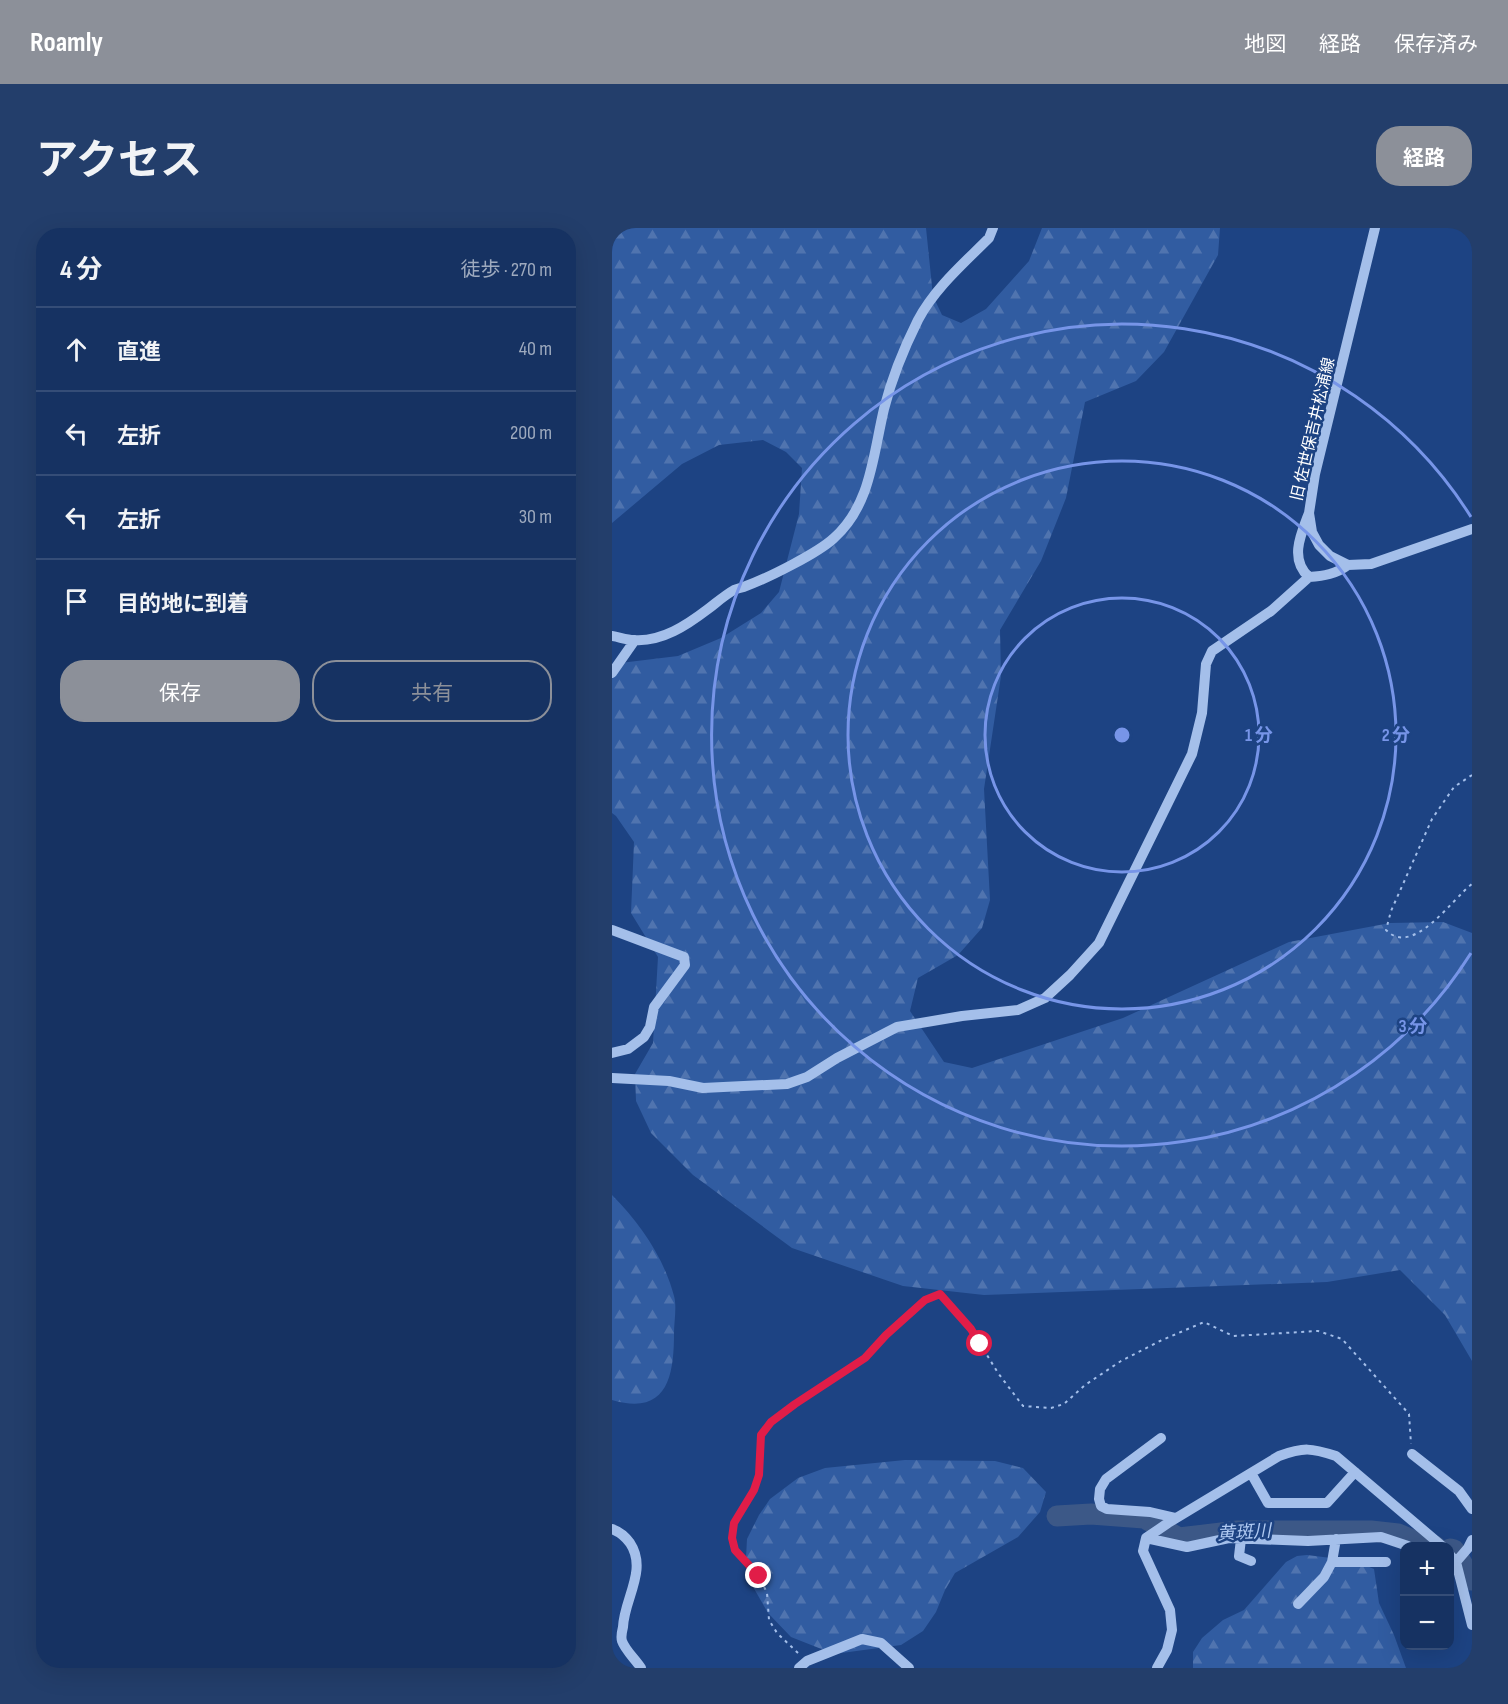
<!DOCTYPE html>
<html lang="ja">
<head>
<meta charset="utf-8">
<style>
  body { margin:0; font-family:"Sofia Sans Condensed","Noto Sans JP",sans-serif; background:#233e6b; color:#f1f3f6 }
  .controls { position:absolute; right:18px; bottom:18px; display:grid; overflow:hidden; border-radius:12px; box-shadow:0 6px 24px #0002 }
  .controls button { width:54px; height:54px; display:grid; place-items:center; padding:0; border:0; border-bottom:2px solid #354d77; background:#163262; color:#f1f3f6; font:30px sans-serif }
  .stop { position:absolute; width:18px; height:18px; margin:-14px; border:4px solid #e11d48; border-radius:50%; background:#fff }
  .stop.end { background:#e11d48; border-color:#fff; box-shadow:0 2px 6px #0008 }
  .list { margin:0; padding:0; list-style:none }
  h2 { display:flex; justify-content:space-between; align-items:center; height:78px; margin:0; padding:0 24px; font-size:26px }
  h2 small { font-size:20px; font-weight:400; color:#9eaabe }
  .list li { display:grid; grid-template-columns:39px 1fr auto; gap:18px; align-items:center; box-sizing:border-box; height:84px; padding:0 24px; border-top:2px solid #354d77 }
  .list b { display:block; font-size:22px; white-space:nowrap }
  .list em { font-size:20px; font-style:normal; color:#9eaabe }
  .actions { display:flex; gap:12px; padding:18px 24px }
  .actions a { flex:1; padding:14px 0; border:2px solid #8c9099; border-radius:24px; text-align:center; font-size:21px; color:#8c9099 }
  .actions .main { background:#8c9099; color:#fff }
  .icon { flex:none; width:33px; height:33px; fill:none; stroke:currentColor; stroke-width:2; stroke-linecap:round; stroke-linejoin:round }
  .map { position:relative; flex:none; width:860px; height:1440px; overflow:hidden; border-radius:24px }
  header { display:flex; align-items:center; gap:36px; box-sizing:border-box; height:84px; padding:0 30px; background:#8c9099; color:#fff }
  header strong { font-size:28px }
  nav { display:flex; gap:33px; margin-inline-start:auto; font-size:21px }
  .intro { display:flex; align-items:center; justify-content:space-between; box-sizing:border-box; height:144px; padding:0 36px }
  h1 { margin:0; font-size:42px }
  .button { padding:15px 27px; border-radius:24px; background:#8c9099; color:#fff; font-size:21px; font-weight:700 }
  main { display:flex; gap:36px; padding:0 36px }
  aside { flex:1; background:#163262; border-radius:24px; box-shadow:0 6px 24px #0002 }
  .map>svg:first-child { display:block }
  .forest { fill:url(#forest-firs) }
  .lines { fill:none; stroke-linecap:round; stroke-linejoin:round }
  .river { stroke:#3c5887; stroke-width:21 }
  .path { stroke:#a4bfea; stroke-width:2; stroke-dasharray:3 4.5; stroke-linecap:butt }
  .minor { stroke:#a4bfea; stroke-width:10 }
  .route { stroke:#e11d48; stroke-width:8 }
  .ring { fill:none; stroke:#7795e8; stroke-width:3 }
  .labels { text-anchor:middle; stroke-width:5; stroke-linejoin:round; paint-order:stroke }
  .street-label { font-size:16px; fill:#fff; stroke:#1d4383 }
  .water-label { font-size:18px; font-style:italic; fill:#afc9f1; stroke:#1d4383 }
  .centre { fill:#7795e8; stroke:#1d4383; stroke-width:3 }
  .ring-label { font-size:18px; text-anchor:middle; font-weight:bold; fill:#7795e8; stroke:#1d4383; stroke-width:5; stroke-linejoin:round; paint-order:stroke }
</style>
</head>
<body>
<header>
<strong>Roamly</strong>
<nav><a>地図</a><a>経路</a><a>保存済み</a></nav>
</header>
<div class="intro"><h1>アクセス</h1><a class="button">経路</a></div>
<main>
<aside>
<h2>4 分<small>徒歩 · 270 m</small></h2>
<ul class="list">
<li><svg class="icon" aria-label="ahead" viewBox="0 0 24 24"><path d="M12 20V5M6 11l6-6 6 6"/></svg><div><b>直進</b></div><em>40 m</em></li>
<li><svg class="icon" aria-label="left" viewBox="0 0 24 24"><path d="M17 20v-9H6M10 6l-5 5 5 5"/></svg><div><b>左折</b></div><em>200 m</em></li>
<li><svg class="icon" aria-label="left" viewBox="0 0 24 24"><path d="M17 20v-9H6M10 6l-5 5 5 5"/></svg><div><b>左折</b></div><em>30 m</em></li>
<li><svg class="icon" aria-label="arrive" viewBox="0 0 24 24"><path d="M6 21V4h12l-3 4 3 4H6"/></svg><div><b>目的地に到着</b></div></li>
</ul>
<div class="actions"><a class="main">保存</a><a>共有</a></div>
</aside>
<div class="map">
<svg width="860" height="1440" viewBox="0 0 860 1440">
  <defs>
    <pattern id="forest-firs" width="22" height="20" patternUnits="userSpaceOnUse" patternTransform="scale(1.5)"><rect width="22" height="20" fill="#315ca1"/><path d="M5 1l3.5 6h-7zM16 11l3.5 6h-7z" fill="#5074af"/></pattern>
  </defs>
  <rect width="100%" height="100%" fill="#1d4383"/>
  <path class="forest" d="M 0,0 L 314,0 L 321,68 L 330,87 L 349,95 L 374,81 L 417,33 L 430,0 L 608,0 L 606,27 L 552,124 L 524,153 L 473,174 L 454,270 L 429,333 L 388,402 L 389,448 L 372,561 L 378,672 L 370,700 L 346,727 L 306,750 L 298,783 L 332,834 L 360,840 L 511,790 L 677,714 L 778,695 L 831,694 L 860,705 L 860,1133 L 833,1087 L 788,1042 L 715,1054 L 372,1067 L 291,1058 L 180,1020 L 81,947 L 39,905 L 24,873 L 23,846 L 41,815 L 46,729 L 19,685 L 22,614 L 4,588 L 0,585 L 0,436 L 66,428 L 109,410 L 149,385 L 167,364 L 187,286 L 190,240 L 174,224 L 151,212 L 107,217 L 70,236 L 0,295 Z
    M 0,967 C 28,995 52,1030 62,1068 C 65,1079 62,1094 62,1105 C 62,1149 55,1188 0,1172 Z
    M 293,1232 L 383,1233 L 411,1240 L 434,1264 L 428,1284 L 406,1309 L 343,1345 L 333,1362 L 324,1384 L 311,1403 L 289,1417 L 222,1426 L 179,1409 L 156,1385 L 136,1350 L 134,1330 L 135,1311 L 147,1287 L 158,1271 L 186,1250 L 213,1240 Z
    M 695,1327 L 743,1333 L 762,1341 L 767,1375 L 782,1407 L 794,1440 L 581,1440 L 581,1424 L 590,1410 L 611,1392 L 632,1382 L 674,1334 L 685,1328 Z"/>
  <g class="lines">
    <path class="river" d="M 445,1288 L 479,1286 L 532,1290 L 567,1310 L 626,1303 L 759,1303 L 786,1306 L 812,1317 L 823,1318
      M 838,1321 L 842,1322 L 860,1352"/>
    <path class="path" d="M 860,547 L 842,559 L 820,591 L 779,683 L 774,702 C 801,730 840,671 860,656
      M 186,1425 L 165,1405 L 157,1392 L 155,1365 L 147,1348 L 123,1322 L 120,1310 L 122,1295 L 142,1262 L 147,1247 L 149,1207 L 159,1195 L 183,1176 L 253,1130 L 274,1107 L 313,1072 L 328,1066 L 359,1101 L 386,1145 L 411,1178 L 439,1180 L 452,1176 L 473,1157 L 509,1133 L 548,1113 L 592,1094 L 621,1108 L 706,1103 L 730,1111 L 797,1186 L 799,1216"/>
    <path class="minor" d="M 763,0 L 703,246 L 697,285 L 700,304 L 707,317 L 718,328 L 736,337 L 759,336 L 860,301
      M 697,285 C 689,306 677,331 697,349 C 712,348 724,346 736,337
      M 0,408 C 7,409 15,412 22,412 C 50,414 75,397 96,381 C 104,375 113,367 122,362 C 126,360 130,360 134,358 C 156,350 206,325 222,310 C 259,277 261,227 272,181 C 279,153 293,118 306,92 C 323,60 351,36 377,10 L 381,0
      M 0,445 L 23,412
      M 0,702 L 72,729 L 73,737 L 42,779 L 38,799 L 32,809 L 16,821 L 0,825
      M 0,850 L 57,853 L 91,860 L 175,856 L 195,849 L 225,830 L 285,799 L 350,788 L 406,782 L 433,770 L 458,747 L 487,715 L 580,526 L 590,485 L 594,436 L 600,423 L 659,383 L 697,349
      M 549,1210 L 494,1251 L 488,1261 L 487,1271 L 489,1278 L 495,1281 L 538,1284 L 564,1290
      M 800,1226 L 847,1263 L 860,1281
      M 639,1245 L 656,1275 L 715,1275 L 743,1244
      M 0,1301 C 8,1304 13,1308 18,1315 C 36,1342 12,1371 11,1399 C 10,1403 9,1410 10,1413 C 13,1422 24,1432 29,1440
      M 534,1310 L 575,1319 L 617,1310 L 696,1313 L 769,1309 L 796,1318
      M 629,1311 L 627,1328 L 639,1333
      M 724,1311 L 720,1334 L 774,1334
      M 838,1327 L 844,1334 L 860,1397
      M 838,1332 L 844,1334 L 856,1320 L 860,1312
      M 686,1376 L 712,1349 L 720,1334
      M 187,1440 L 195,1433 L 250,1411 L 269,1415 L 297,1440
      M 545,1440 L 555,1422 L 560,1402 L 558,1382 L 531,1323 L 534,1310 L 556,1295 L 667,1228 C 692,1219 699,1220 724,1228 L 830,1318"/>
  </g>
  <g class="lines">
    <path class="route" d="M 147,1348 L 123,1322 L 120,1310 L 122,1295 L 142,1262 L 147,1247 L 149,1207 L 159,1194 L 183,1176 L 253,1130 L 274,1107 L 313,1072 L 328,1066 L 359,1101 L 368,1116"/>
  </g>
  <g class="ring">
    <circle cx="510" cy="507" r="137"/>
    <circle cx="510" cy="507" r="274"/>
    <path d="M859 725A411 411 0 1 1 859 289"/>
  </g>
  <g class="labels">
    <g class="street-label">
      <text transform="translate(700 201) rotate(-77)" y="6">旧 佐世保吉井松浦線</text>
    </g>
    <g class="water-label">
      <text transform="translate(632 1304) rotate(-3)" y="6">黄斑川</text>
    </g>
  </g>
  <circle cx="510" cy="507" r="9" class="centre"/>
  <g class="ring-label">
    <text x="647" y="513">1 分</text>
    <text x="784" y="513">2 分</text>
    <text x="801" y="804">3 分</text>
  </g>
</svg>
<div class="controls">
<button>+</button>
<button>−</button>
</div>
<div class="stop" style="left:368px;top:1116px"></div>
<div class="stop end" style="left:147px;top:1348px"></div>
</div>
</main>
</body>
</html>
